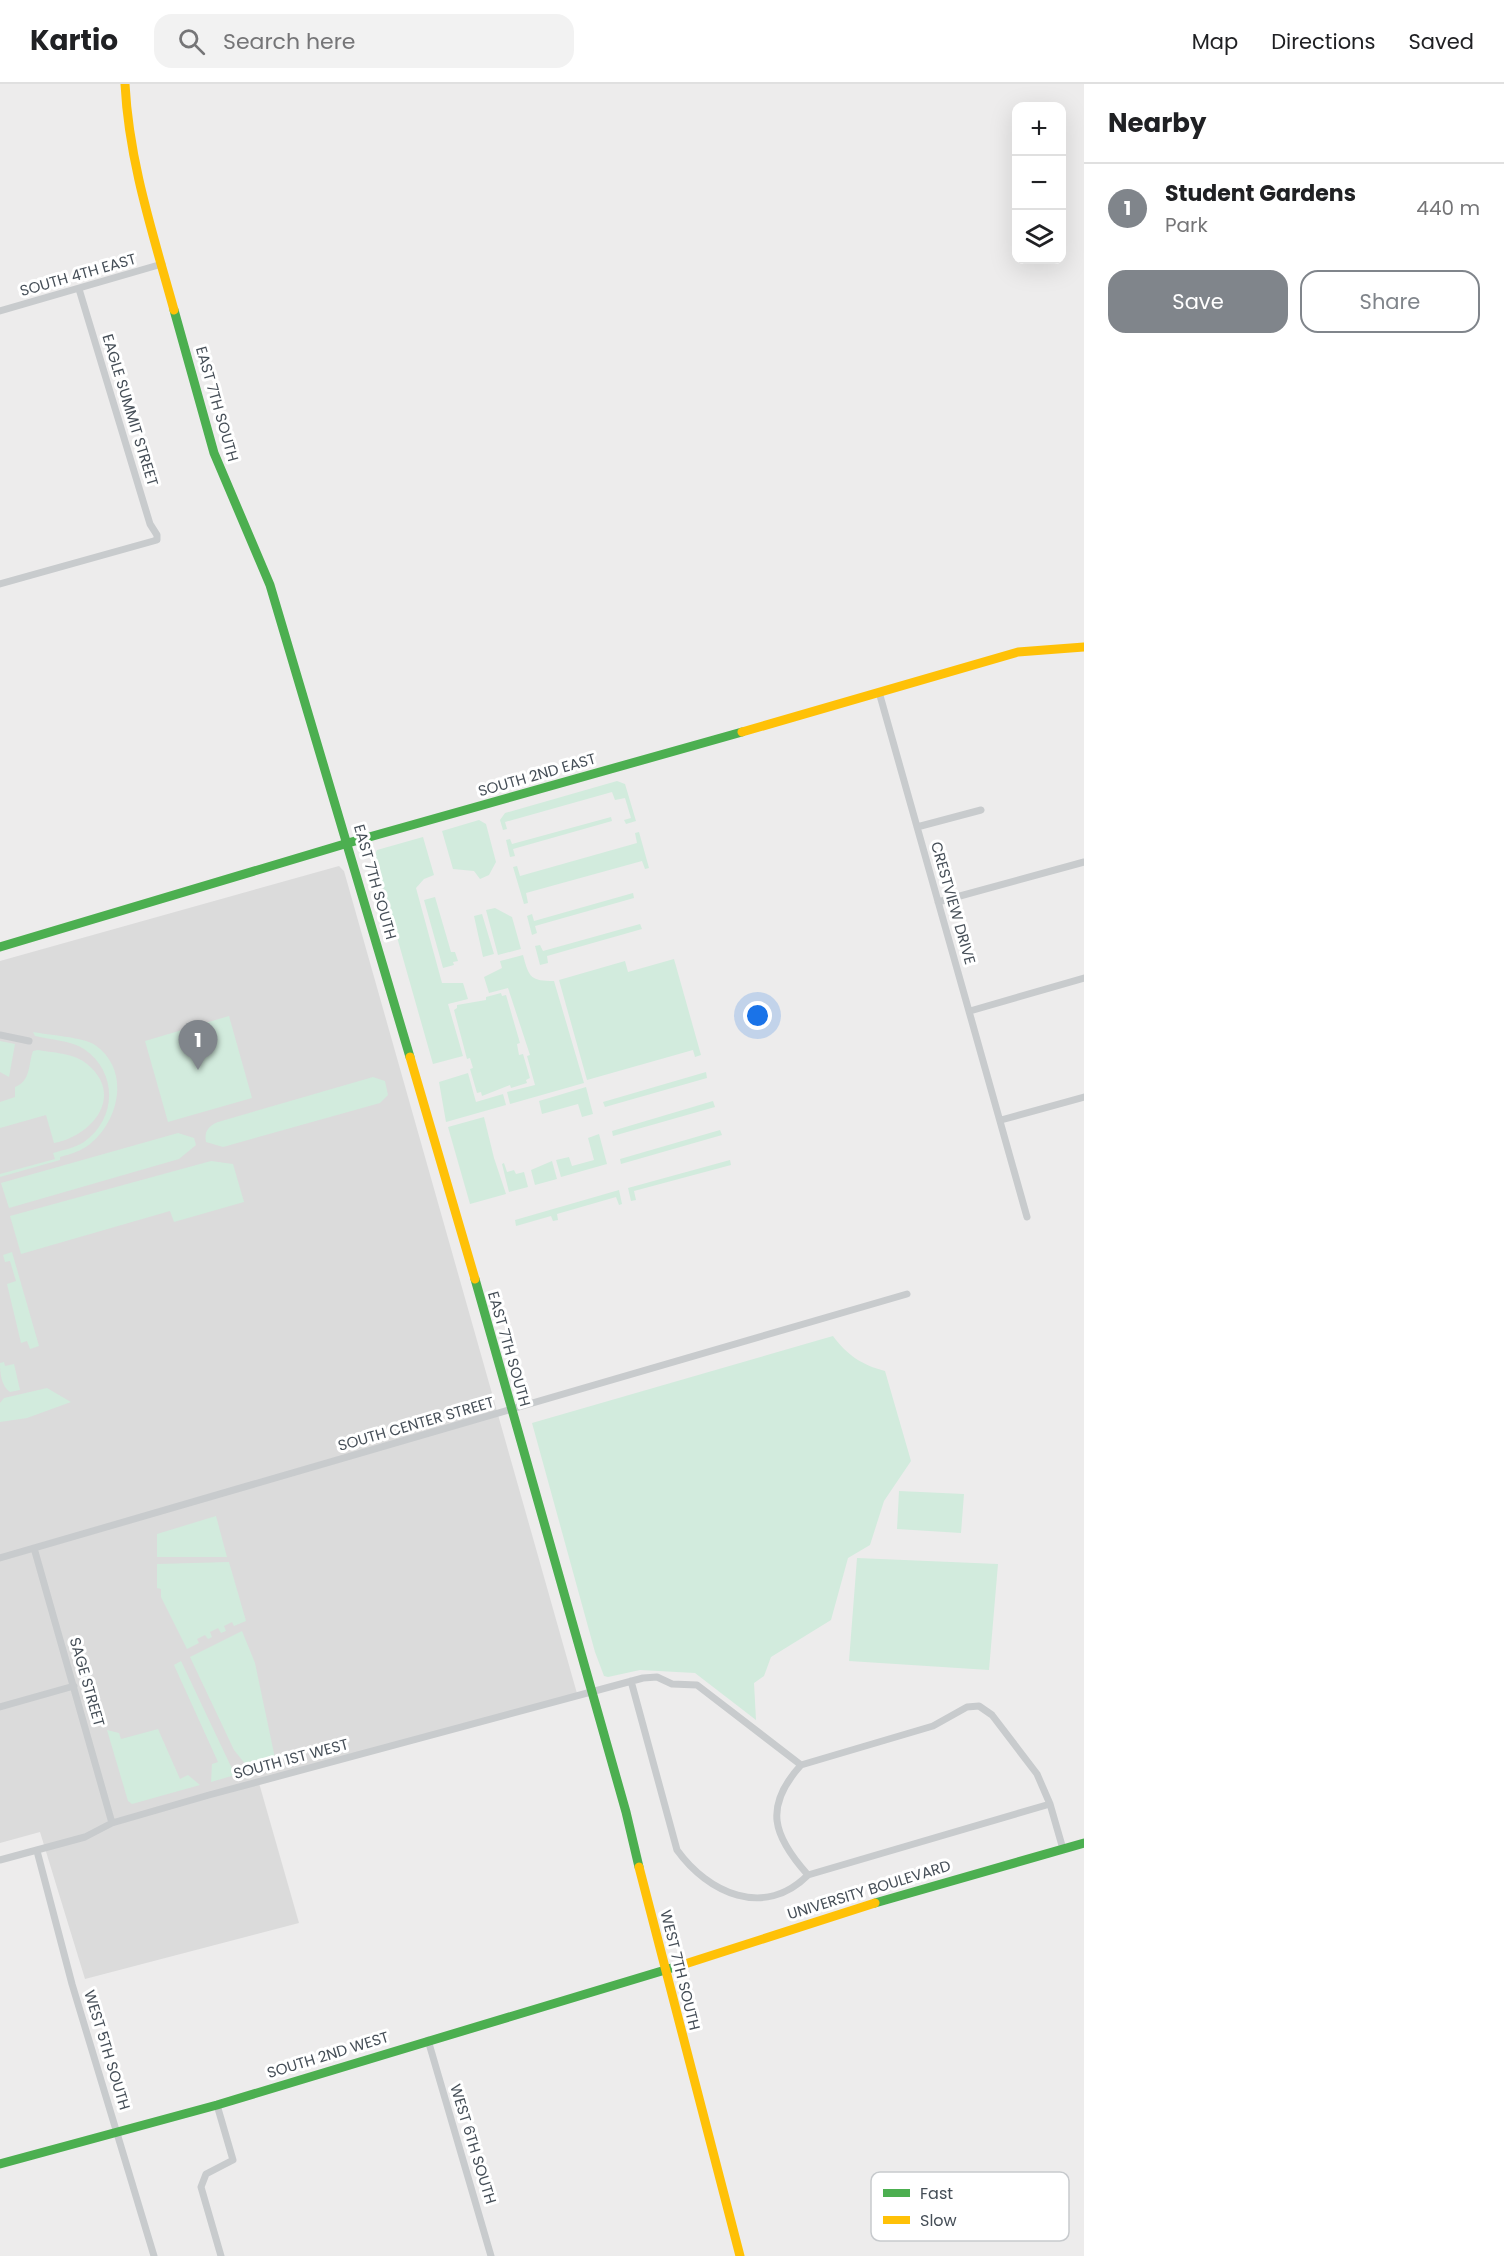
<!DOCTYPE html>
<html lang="en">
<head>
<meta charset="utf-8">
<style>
  body { margin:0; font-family:Poppins,sans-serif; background:#f2f2f2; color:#202124 }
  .controls { position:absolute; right:18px; top:18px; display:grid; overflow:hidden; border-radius:12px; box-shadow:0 6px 24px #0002 }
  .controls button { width:54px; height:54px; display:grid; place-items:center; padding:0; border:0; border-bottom:2px solid #e0e0e0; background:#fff; color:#202124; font:30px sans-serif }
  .you { position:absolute; left:758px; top:932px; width:21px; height:21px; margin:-15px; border:4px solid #fff; border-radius:50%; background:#1a73e8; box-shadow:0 0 0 9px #1a73e833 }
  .badge { display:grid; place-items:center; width:39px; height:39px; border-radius:50%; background:#80858b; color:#fff; font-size:20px; font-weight:700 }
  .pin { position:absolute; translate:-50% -50px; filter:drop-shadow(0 2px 3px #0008) }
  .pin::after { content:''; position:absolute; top:32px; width:21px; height:18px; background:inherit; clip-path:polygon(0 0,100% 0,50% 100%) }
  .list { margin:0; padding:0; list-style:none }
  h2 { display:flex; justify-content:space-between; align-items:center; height:78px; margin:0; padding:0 24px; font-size:26px }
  h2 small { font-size:20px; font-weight:400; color:#757577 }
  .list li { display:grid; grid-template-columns:39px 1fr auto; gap:18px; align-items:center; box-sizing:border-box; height:90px; padding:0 24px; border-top:2px solid #e0e0e0 }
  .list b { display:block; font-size:22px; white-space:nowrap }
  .list p { margin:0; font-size:20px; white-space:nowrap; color:#757577 }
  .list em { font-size:20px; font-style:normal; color:#757577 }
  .actions { display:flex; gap:12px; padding:18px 24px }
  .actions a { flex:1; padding:14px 0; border:2px solid #80858b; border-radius:18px; text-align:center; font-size:21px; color:#80858b }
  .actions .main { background:#80858b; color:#fff }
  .icon { flex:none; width:33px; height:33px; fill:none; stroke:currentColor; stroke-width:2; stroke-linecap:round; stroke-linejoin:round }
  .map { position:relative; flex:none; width:1084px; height:2172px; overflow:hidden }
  header { display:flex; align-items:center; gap:36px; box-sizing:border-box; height:84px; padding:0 30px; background:#fff; border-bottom:2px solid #e0e0e0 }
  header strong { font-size:28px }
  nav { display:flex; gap:33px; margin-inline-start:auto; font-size:21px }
  .search { width:420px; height:54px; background:#f2f2f2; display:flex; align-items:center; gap:15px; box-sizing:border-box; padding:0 21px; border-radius:18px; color:#757577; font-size:22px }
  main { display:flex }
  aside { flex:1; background:#fff }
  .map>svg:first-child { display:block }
  .education { fill:#dbdbdb }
  .green { fill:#d2ebdd }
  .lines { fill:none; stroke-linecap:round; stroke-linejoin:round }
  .street { stroke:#c8cbcd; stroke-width:7 }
  .fast { stroke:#4caf50; stroke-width:9 }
  .slow { stroke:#ffc107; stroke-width:9 }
  .labels { text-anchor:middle; stroke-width:6; stroke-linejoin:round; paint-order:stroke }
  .street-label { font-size:15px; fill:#454e57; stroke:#fff }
  .key { fill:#fff; stroke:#c7cacd; stroke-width:1.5 }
  .key-label { font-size:16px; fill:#454e57 }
</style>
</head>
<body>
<header>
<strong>Kartio</strong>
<div class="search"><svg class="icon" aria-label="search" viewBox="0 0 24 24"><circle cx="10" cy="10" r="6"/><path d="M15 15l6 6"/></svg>Search here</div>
<nav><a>Map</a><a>Directions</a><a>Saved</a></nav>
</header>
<main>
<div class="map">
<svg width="1084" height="2172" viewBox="0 0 1084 2172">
  <rect width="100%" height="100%" fill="#edecec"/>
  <path class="education" d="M 339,782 L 344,787 L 578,1613 L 259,1699 L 299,1839 L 85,1895 L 40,1748 L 0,1759 L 0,877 Z"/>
  <path class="green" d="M 617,697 L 625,700 L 636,737 L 626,740 L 624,736 L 631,734 L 625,714 L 615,716 L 612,708 L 505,738 L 507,745 L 503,746 L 500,736 L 505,729 Z
    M 611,733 L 612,737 L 513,765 L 515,772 L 510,773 L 506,756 L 510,755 L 512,760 Z
    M 479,736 L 486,740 L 496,778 L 489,791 L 480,795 L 474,787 L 453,785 L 442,747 Z
    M 639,748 L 649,784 L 645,785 L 642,777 L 526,809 L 528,819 L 524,820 L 513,783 L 517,782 L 520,792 L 637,759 L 635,749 Z
    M 423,753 L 434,791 L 424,795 L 416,804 L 442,899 L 463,899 L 468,915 L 448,920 L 463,972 L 433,980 L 374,772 L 377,766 Z
    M 633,809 L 634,814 L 535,842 L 537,849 L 532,851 L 527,832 L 532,830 L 534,837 Z
    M 435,813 L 451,868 L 455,868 L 458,877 L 453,878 L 454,881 L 443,884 L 424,816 Z
    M 495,824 L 512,833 L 521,865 L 498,871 L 486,826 Z
    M 482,830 L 494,870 L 483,873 L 474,832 Z
    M 640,840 L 642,845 L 547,872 L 548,879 L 540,881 L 535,862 L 540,861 L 543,867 Z
    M 523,871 C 529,894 531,897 554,897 L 584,999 L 510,1020 L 507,1008 L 535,1001 L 527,972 L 530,971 L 508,904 L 489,909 L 484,893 L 502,884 L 500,877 Z
    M 674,875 L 701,971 L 695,973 L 693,966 L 587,996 L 559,896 L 625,877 L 628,888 Z
    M 501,909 L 502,912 L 506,911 L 520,959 L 517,960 L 519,971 L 523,970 L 530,994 L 526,996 L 527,999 L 511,1004 L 510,1001 L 482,1012 L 481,1008 L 477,1009 L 470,985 L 473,984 L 470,974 L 467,975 L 454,926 L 457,924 L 457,921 L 486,916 L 486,913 Z
    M 229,932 L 252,1014 L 168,1038 L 145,957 Z
    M 33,948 C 48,951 83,953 95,961 C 131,986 119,1037 90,1060 C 81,1067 71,1070 60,1073 L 60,1076 L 0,1093 L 0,1090 L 55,1075 L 53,1069 C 63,1066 75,1064 84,1058 C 117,1035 118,988 84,965 C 70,956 51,956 35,952 Z
    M 0,957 L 15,960 L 9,993 L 0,988 Z
    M 38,966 C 54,969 74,969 87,980 C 125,1011 93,1052 54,1059 L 46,1031 L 0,1044 L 0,1018 L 15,1013 L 15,1003 C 31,997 28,981 33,967 Z
    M 706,988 L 707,994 L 605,1023 L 603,1018 Z
    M 468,989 L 476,1018 L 503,1010 L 506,1021 L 446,1038 L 439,998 Z
    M 373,993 L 385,997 L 388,1011 L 380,1019 L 223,1063 L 206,1058 C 204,1048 208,1042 218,1038 Z
    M 586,1003 L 593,1030 L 582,1033 L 578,1020 L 542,1030 L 539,1017 Z
    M 713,1017 L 715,1023 L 613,1052 L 612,1047 Z
    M 484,1033 L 494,1074 L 506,1110 L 470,1120 L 448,1043 Z
    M 720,1046 L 722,1051 L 621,1080 L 620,1075 Z
    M 178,1049 L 194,1054 L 196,1061 L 179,1075 L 9,1124 L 1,1099 Z
    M 599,1050 L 607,1080 L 561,1093 L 556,1076 L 569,1073 L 572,1082 L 594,1076 L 588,1054 Z
    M 730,1076 L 731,1081 L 634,1107 L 636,1116 L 631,1117 L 628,1104 Z
    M 211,1077 L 233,1080 L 244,1118 L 174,1138 L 170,1127 L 21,1170 L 10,1132 Z
    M 552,1077 L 557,1095 L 535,1101 L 531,1086 Z
    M 504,1079 L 507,1088 L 514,1086 L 516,1090 L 524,1088 L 528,1103 L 509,1108 L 502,1080 Z
    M 619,1106 L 622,1120 L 619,1121 L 616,1113 L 557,1130 L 558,1136 L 553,1137 L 551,1132 L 516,1142 L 515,1136 Z
    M 12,1168 L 39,1262 L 30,1265 L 27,1257 L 21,1259 L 7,1200 L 16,1197 L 10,1177 L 5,1178 L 3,1171 Z
    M 833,1252 C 847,1271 862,1281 885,1287 L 911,1377 L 884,1417 L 870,1461 L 848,1474 L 831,1536 L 771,1573 L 764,1592 L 754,1599 L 756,1636 L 695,1589 L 640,1586 L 608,1593 L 604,1592 L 595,1568 L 532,1339 Z
    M 4,1278 L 5,1282 L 14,1280 L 20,1306 L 10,1308 C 1,1302 0,1288 0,1279 Z
    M 47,1304 L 71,1318 L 27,1334 L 0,1338 L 0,1319 L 4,1314 Z
    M 899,1407 L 964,1410 L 961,1449 L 897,1445 Z
    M 216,1432 L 227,1473 L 157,1473 L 157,1450 Z
    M 857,1474 L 998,1480 L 989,1586 L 849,1577 Z
    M 229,1478 L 246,1537 L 234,1542 L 232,1538 L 224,1542 L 226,1547 L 221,1549 L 218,1544 L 210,1548 L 212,1553 L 208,1555 L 205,1551 L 197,1555 L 199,1559 L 187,1565 L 161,1513 L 161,1505 L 157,1504 L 157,1480 Z
    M 242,1547 L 255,1579 L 276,1679 L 250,1686 L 234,1666 L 190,1573 Z
    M 181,1577 L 235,1691 L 211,1698 L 212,1680 L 218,1678 L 174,1581 Z
    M 158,1645 L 180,1695 L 188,1691 L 200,1701 L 132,1720 L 128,1717 L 107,1646 L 119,1649 L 121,1655 Z"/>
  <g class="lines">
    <path class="street" d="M 0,227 L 162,180
      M 0,500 L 157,456 L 157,451 L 150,440 L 79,205
      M 879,608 L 1027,1133
      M 917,743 L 981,726
      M 938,818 L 1084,778
      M 970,927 L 1084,894
      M 0,951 L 29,957
      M 1001,1036 L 1084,1013
      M 34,1464 L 112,1739
      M 0,1474 L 907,1210
      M 631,1597 L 677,1766 C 708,1809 764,1835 808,1791 L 1050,1720
      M 0,1623 L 74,1602
      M 801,1681 C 763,1723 773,1752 808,1791
      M 37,1767 L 72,1900 L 154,2172
      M 0,1776 L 85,1753 L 112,1739 L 209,1711 L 643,1594 L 657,1593 L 672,1600 L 697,1601 L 801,1681 L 933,1642 L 967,1623 L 979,1622 L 992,1631 L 1037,1690 L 1050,1720 L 1063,1765
      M 428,1956 L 491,2172
      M 217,2021 L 233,2076 L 206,2090 L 201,2103 L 221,2172"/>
    <path class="fast" d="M 174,226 L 214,369 L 270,501 L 410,973
      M 0,863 L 348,759 L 742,648
      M 475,1195 L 626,1728 L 639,1783
      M 875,1819 L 1084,1759
      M 0,2080 L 217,2021 L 685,1880"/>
    <path class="slow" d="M 125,0 C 129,78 153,150 174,226
      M 742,648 L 1018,568 L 1084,563
      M 410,973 L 475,1195
      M 639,1783 L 740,2172
      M 685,1880 L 875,1819"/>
  </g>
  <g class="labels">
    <g class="street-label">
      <text transform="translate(78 191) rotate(-16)" y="5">SOUTH 4TH EAST</text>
      <text transform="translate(217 320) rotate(74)" y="5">EAST 7TH SOUTH</text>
      <text transform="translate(130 326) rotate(73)" y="5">EAGLE SUMMIT STREET</text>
      <text transform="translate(537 691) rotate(-16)" y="5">SOUTH 2ND EAST</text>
      <text transform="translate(375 798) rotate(74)" y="5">EAST 7TH SOUTH</text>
      <text transform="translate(953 819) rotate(74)" y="5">CRESTVIEW DRIVE</text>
      <text transform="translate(509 1265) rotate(74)" y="5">EAST 7TH SOUTH</text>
      <text transform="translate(416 1340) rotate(-16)" y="5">SOUTH CENTER STREET</text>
      <text transform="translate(87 1598) rotate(74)" y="5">SAGE STREET</text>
      <text transform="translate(291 1675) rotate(-15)" y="5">SOUTH 1ST WEST</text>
      <text transform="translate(869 1806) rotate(-17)" y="5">UNIVERSITY BOULEVARD</text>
      <text transform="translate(680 1886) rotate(76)" y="5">WEST 7TH SOUTH</text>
      <text transform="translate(107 1966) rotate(73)" y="5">WEST 5TH SOUTH</text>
      <text transform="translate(328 1971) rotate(-17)" y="5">SOUTH 2ND WEST</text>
      <text transform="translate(473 2060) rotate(73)" y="5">WEST 6TH SOUTH</text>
    </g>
  </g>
  <rect x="871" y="2088" width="198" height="69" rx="9" class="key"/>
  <rect x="883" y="2105" width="27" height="8" fill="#4caf50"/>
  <rect x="883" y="2132" width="27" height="8" fill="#ffc107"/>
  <g class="key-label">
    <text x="920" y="2115">Fast</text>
    <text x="920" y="2142">Slow</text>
  </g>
</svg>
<div class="controls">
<button>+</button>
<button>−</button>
<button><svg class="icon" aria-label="layers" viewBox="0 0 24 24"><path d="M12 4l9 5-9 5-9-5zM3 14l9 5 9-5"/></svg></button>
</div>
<div class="you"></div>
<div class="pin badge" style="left:198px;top:986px">1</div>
</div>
<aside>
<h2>Nearby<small></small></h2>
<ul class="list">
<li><span class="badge">1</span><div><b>Student Gardens</b><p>Park</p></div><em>440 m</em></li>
</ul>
<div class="actions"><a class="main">Save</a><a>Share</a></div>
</aside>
</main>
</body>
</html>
